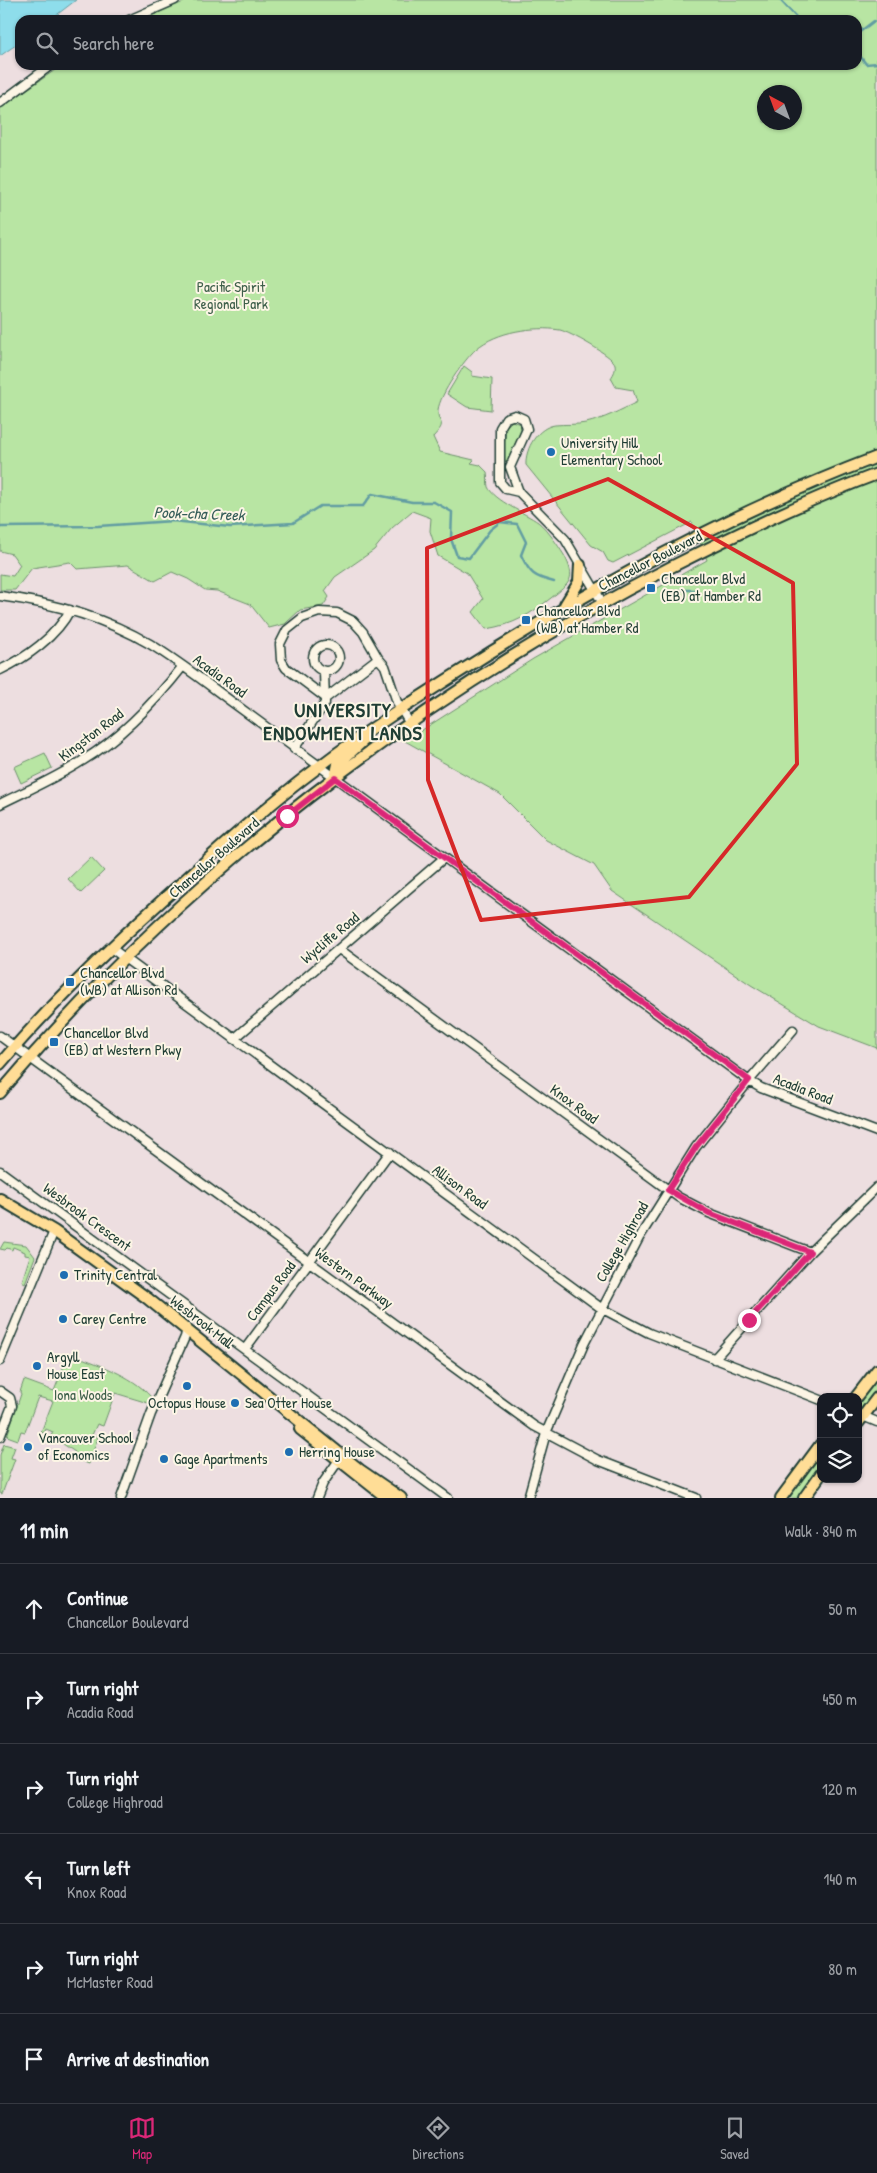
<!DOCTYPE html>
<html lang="en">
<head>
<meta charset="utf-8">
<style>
  body { margin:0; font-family:"Patrick Hand",sans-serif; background:#20242c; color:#f1f3f6 }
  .controls { position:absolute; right:15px; bottom:15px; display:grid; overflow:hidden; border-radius:10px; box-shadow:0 1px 4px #0004 }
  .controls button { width:45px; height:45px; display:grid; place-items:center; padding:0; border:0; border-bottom:1px solid #363941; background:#171b24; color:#f1f3f6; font:25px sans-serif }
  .compass { position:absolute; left:757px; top:85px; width:45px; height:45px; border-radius:50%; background:#171b24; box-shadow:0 1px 4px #0004; rotate:319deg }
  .stop { position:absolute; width:15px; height:15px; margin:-11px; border:4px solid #db2777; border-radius:50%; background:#fff }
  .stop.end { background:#db2777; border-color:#fff; box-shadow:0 1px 5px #0008 }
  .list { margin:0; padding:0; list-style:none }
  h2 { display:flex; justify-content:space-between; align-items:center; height:65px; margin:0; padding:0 20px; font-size:21px }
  h2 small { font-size:16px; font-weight:400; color:#9ea1a6 }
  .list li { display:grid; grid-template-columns:32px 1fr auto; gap:15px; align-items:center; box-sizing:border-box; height:90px; padding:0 20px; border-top:1px solid #363941 }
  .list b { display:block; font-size:19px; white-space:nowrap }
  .list p { margin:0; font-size:16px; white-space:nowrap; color:#9ea1a6 }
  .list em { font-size:16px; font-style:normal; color:#9ea1a6 }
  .icon { flex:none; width:28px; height:28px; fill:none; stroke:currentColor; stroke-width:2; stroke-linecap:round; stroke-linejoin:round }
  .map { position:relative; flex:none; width:877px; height:1498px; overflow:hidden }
  .search { position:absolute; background:#171b24; box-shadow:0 1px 4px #0004; left:15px; right:15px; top:15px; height:55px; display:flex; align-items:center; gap:12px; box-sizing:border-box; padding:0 18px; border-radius:15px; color:#9ea1a6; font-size:19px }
  .sheet { height:605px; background:#171b24 }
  nav { display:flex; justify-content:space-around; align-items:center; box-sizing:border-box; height:70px; border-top:1px solid #363941; background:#171b24; font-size:14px; color:#9ea1a6 }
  nav a { display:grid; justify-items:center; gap:2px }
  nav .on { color:#db2777 }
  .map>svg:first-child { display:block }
  .green { fill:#b8e5a3; stroke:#6c916c; fill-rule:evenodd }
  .water { fill:#8eddeb; stroke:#629da2 }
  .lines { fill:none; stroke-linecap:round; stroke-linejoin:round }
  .stream { stroke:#629da2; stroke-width:2.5 }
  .minor-casing { stroke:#1f3d34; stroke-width:11 }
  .major-casing { stroke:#1f3d34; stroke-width:14 }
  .minor { stroke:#fcf5e5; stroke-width:8 }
  .major { stroke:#ffdd96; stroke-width:10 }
  .route { stroke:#db2777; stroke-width:6 }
  .marked { fill:none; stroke:#d62828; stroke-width:4; stroke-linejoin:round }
  .poi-dot { fill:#1f6fb2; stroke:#fcf5e5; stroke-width:2 }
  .labels { text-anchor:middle; stroke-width:4; stroke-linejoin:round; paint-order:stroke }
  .park-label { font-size:15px; fill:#3e5f4a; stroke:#fcf5e5 }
  .poi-label { font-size:15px; fill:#1f3d34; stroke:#fcf5e5; text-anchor:start }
  .street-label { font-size:15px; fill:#1f3d34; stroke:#fcf5e5 }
  .water-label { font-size:16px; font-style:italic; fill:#355d59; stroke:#fcf5e5 }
  .district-label { font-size:20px; font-weight:bold; letter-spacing:1px; fill:#1f3d34; stroke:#fcf5e5 }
</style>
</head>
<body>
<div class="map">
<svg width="877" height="1498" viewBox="0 0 877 1498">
  <rect width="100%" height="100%" fill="#eddee0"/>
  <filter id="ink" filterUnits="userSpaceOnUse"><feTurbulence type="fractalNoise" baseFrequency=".02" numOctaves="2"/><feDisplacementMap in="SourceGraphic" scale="10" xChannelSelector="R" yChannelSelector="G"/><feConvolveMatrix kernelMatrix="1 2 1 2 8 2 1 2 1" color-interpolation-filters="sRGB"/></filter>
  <g filter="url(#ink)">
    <path class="green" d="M 188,0 L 877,0 L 877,1048 L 819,1026 L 751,985 L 612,891 L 594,865 L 546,840 L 500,794 L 405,741 L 533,659 L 707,560 L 692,522 L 613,563 L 608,561 L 603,552 L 591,545 L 526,465 C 525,448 538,427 555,425 C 565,424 576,425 586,423 C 604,419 621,410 637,402 L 633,390 L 616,387 L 611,378 C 614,373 616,370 615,364 C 613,356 569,332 560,330 C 534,326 497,331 476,349 C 464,360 440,394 438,410 C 437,426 449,420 433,437 L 440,452 L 474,460 L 471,463 L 480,465 L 487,472 C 488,476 487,483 488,487 C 495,501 525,513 538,522 C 548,530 557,544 564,555 C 577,579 570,583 551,598 C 529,615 514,625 486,629 L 473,612 L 483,599 L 467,573 L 438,556 L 430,531 L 431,518 L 412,511 L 392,528 L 374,550 L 335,577 L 325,591 L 329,597 L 323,606 L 300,610 L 285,624 L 269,628 L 250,604 L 217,591 L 205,590 L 188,579 L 172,572 L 155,581 L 128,565 L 77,569 L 70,562 L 32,568 L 15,590 L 0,590 L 0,574 L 13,576 L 20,565 L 12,554 L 0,551 L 0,108 L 58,68 L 64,65 L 857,65 L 857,20 L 142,20 ZM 764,92 L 794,92 L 794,122 L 764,122 Z
      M 464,366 L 472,372 L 472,376 L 492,379 L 491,410 L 467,407 L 447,394 Z
      M 512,421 L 520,424 L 521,430 L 508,460 L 506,462 L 503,458 L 506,427 Z
      M 45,753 L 52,768 L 21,783 L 14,767 Z
      M 91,857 L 104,871 L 81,893 L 68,879 Z
      M 4,1242 L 26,1245 L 35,1257 L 25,1283 L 22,1281 L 30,1256 L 25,1255 L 25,1252 L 13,1247 L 12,1250 L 7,1248 L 5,1250 L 0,1249 Z
      M 69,1353 C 96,1364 131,1374 151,1397 L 148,1403 L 115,1393 L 103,1426 L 97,1424 L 92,1435 L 98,1437 L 89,1464 L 74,1458 L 75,1452 L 51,1436 L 53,1432 L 46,1429 L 44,1433 L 41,1432 L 53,1401 L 38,1397 L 25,1432 L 21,1431 L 18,1440 L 7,1436 L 21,1394 L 20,1392 L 24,1380 L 54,1391 Z
      M 877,1376 L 877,1393 L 864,1409 L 858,1409 L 858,1401 Z
      M 4,1444 L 15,1447 L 11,1458 L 15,1459 L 2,1494 L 0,1493 L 0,1455 Z
      M 821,1452 L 821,1468 L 799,1498 L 786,1498 Z"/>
    <path class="water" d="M 0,0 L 76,0 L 50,20 L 20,20 L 20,42 L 0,56 Z"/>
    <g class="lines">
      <path class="stream" d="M 780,0 L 797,18 L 803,20
        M 857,34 L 874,21
        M 857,52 L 866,64 L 877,63
        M 0,527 L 98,526 L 173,521 L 230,527 L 293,523 L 320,506 L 363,506 L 372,494 L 412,502 L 434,502 L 452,512 L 451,539 L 457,556 L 469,558 L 490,530 L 500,522 L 517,524 L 526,542 L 521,555 C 530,574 534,577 554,582
        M 666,596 L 680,590 L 696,590"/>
      <g class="minor-casing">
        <path id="minor" d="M 129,20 L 175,0
          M 0,103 L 51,65
          M 519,492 L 506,489 L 500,482 L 500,428 L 506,418 L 515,415 L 524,419 L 527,429 L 510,467 L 519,492 L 565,539 L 602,602
          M 0,596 C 53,603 104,617 150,644 C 178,661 205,682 232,702 L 749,1081 L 761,1088 L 877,1132
          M313 658a13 13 0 1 1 26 0a13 13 0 1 1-26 0Z
          M 0,670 C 26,658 57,636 70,610
          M 326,698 L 286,668 L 281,660 L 280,644 L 287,630 L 302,618 L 319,612 L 337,613 L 353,621 L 363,632 L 378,658 L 385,666 L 397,702 L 410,724
          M 326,698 L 378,658
          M 294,749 L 325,703 L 324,671
          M 0,804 C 28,790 56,778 82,761 C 122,737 154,703 183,666
          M 111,948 L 601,1308 L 649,1333 L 821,1400
          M 339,949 L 678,1197 L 709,1213 L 810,1252
          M 0,1036 L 534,1426 L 598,1460 L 696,1498
          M 234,1039 L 444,858
          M 0,1171 L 448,1498
          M 245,1349 L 390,1152
          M 714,1359 L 810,1252 L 877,1187
          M 0,1361 L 54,1231
          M 0,1391 L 10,1398 L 12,1406 L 0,1437
          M 858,1414 L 877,1422
          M 121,1498 L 151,1414 L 185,1337 L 187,1328
          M 317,1498 L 323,1483 L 341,1457
          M 528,1498 L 546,1433 L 584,1344 L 639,1238 L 696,1147 L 749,1081 L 793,1030"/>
      </g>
      <g class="major-casing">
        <path id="major" d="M 565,605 L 579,582 L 580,565
          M 335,778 L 338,764 L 364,740
          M 0,1064 C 48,1008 101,956 156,906 C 209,858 262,809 320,766 C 366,731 415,700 464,669 C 595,586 732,512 877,457
          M 0,1093 C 184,874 419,696 673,566 C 740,532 807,500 877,474
          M 0,1199 L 54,1231 L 147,1298 L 360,1470 L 401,1498
          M 856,1397 L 877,1370
          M 858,1423 L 877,1398
          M 300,1429 L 387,1498
          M 781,1498 L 821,1444
          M 804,1498 L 821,1474"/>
      </g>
      <use href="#minor" class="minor"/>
      <use href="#major" class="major"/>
    </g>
  </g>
  <g class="lines" filter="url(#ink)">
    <path class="route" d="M 287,816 L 335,778 L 749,1080 L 696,1147 L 668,1190 L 709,1213 L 810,1252 L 749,1320"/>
  </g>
  <path class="marked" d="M 608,479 L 793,583 L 797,764 L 689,897 L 481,920 L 428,780 L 427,548 Z"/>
  <g class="poi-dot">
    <circle cx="551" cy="452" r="5"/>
    <rect x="646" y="583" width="10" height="10" rx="2.5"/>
    <rect x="521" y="615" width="10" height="10" rx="2.5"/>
    <rect x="65" y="977" width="10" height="10" rx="2.5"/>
    <rect x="49" y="1037" width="10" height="10" rx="2.5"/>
    <circle cx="64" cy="1275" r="5"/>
    <circle cx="63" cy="1319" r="5"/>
    <circle cx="37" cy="1366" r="5"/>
    <circle cx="187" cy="1386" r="5"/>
    <circle cx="235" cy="1403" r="5"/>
    <circle cx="28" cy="1447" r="5"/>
    <circle cx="289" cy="1452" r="5"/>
    <circle cx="164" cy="1459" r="5"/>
  </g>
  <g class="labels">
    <g class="park-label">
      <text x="231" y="292">Pacific Spirit<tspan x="231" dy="17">Regional Park</tspan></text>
      <text x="83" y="1400">Iona Woods</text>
    </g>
    <g class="poi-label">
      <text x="561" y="448">University Hill<tspan x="561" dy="17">Elementary School</tspan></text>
      <text x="661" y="584">Chancellor Blvd<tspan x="661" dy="17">(EB) at Hamber Rd</tspan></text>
      <text x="536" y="616">Chancellor Blvd<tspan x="536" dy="17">(WB) at Hamber Rd</tspan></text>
      <text x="80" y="978">Chancellor Blvd<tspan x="80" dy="17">(WB) at Allison Rd</tspan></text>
      <text x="64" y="1038">Chancellor Blvd<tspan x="64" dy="17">(EB) at Western Pkwy</tspan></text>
      <text x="74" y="1280">Trinity Central</text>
      <text x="73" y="1324">Carey Centre</text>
      <text x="47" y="1362">Argyll<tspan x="47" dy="17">House East</tspan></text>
      <text x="187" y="1408" text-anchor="middle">Octopus House</text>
      <text x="245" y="1408">Sea Otter House</text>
      <text x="38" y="1443">Vancouver School<tspan x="38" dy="17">of Economics</tspan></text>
      <text x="299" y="1457">Herring House</text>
      <text x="174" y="1464">Gage Apartments</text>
    </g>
    <g class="street-label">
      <text transform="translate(650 561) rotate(-27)" y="5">Chancellor Boulevard</text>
      <text transform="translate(220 676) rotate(36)" y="5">Acadia Road</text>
      <text transform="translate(91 735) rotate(-37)" y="5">Kingston Road</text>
      <text transform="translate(214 858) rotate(-41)" y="5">Chancellor Boulevard</text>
      <text transform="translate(330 938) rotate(-40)" y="5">Wycliffe Road</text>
      <text transform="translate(803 1089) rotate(21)" y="5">Acadia Road</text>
      <text transform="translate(574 1104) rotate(36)" y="5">Knox Road</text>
      <text transform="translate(460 1187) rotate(36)" y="5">Allison Road</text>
      <text transform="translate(87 1217) rotate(36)" y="5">Wesbrook Crescent</text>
      <text transform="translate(622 1242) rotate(-60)" y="5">College Highroad</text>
      <text transform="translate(354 1278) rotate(36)" y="5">Western Parkway</text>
      <text transform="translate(271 1291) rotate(-53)" y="5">Campus Road</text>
      <text transform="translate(202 1322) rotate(38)" y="5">Wesbrook Mall</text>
    </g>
    <g class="water-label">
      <text transform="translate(199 513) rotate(2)" y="6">Pook-cha Creek</text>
    </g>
    <g class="district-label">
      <text x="343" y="717">UNIVERSITY<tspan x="343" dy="23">ENDOWMENT LANDS</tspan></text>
    </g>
  </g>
</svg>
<div class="controls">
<button><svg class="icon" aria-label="locate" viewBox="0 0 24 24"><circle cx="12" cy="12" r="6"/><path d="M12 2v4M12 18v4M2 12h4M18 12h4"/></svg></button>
<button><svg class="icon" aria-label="layers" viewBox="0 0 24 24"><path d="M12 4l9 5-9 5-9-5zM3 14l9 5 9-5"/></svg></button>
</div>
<svg class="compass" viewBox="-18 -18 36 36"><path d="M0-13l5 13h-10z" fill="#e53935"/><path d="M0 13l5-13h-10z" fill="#9ea1a6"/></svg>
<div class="stop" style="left:287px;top:816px"></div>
<div class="stop end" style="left:749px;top:1320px"></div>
<div class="search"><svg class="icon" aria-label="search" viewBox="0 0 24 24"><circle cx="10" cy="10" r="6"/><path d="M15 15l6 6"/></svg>Search here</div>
</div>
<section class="sheet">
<h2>11 min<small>Walk · 840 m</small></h2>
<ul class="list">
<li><svg class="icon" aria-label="ahead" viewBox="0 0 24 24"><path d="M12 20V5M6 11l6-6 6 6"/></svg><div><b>Continue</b><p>Chancellor Boulevard</p></div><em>50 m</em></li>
<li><svg class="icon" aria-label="right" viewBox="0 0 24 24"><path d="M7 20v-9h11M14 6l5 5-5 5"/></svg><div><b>Turn right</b><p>Acadia Road</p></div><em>450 m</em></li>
<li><svg class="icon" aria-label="right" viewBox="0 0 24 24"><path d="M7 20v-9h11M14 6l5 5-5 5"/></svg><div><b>Turn right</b><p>College Highroad</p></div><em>120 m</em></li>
<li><svg class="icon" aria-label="left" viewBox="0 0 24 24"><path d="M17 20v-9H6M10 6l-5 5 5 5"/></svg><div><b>Turn left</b><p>Knox Road</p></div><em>140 m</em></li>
<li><svg class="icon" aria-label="right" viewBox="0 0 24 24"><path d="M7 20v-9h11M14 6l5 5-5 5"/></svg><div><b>Turn right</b><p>McMaster Road</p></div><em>80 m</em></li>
<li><svg class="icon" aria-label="arrive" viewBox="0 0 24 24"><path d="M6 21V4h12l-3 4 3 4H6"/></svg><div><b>Arrive at destination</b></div></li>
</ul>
</section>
<nav>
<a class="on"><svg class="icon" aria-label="map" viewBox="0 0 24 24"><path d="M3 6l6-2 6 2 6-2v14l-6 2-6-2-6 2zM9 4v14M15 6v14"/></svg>Map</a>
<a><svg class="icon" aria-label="directions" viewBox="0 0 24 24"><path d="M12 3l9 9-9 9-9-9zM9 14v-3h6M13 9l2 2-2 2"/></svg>Directions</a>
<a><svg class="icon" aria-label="saved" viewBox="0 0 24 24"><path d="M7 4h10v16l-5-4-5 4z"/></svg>Saved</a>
</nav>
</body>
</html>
